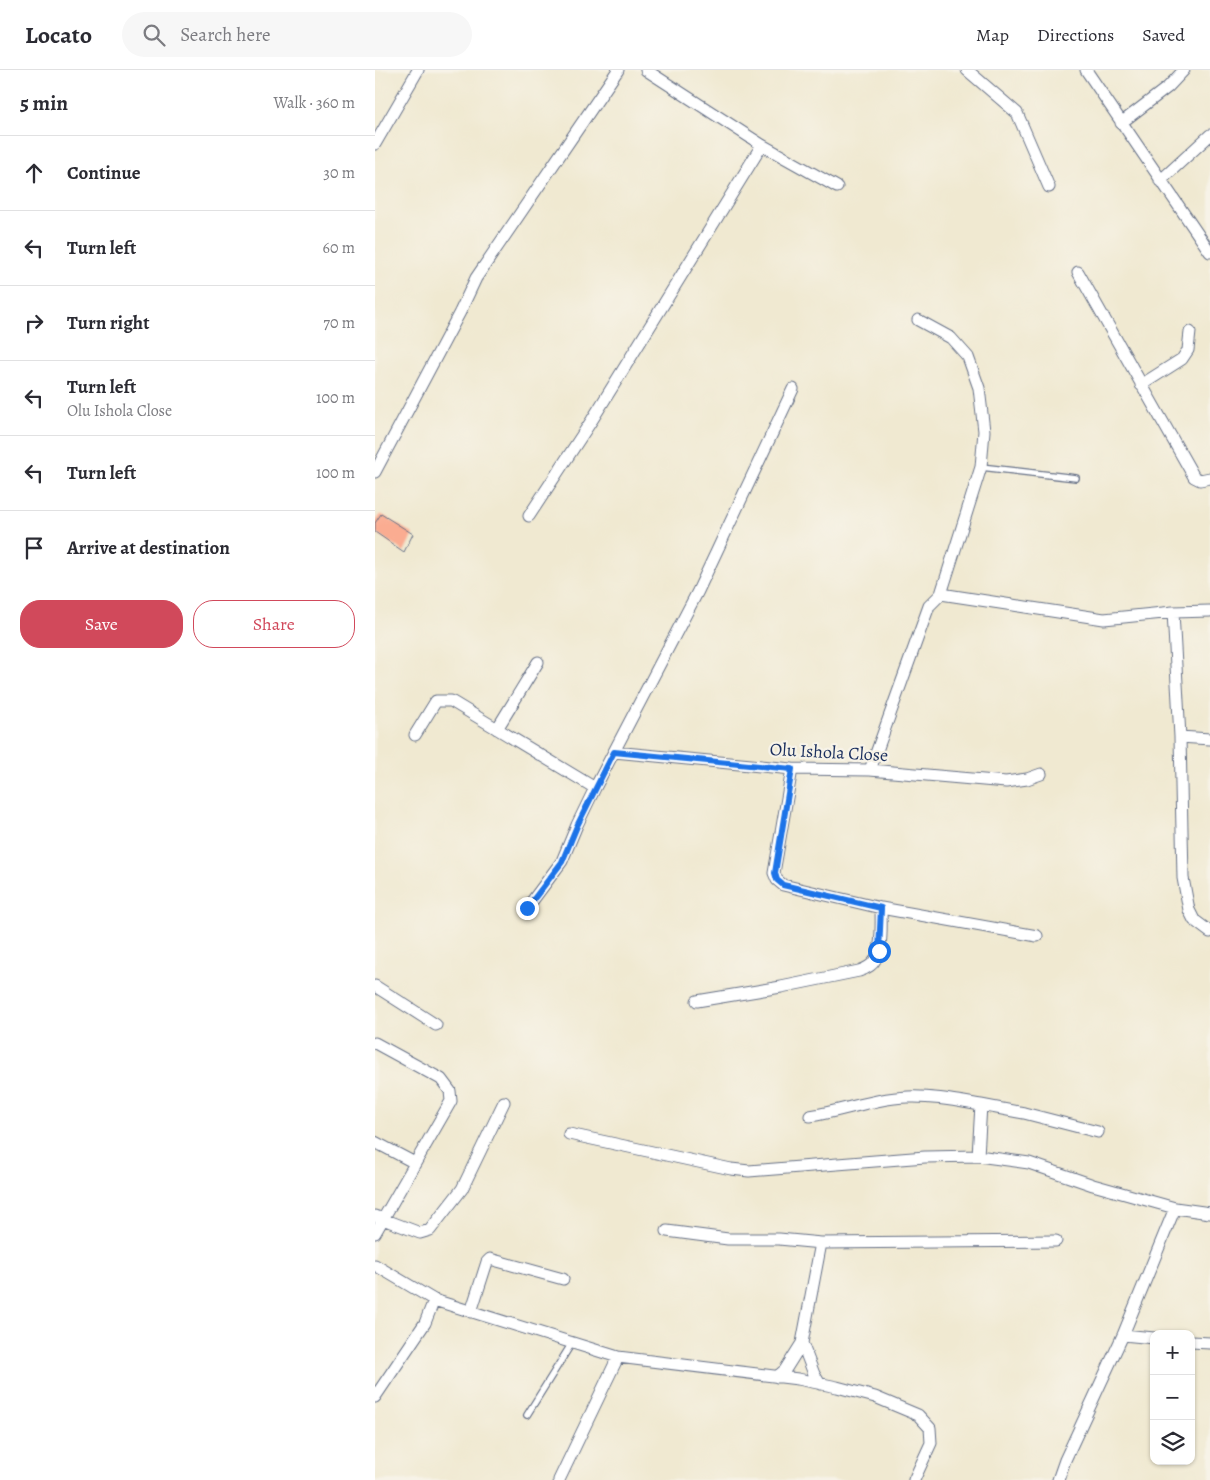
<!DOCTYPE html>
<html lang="en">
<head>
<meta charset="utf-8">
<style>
  body { margin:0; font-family:Alegreya,serif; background:#f7f7f7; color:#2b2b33 }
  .controls { position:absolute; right:15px; bottom:15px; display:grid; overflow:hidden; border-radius:10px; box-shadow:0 1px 4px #0004 }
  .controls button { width:45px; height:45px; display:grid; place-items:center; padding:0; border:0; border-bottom:1px solid #e1e1e2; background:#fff; color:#2b2b33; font:25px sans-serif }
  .stop { position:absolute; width:15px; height:15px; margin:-11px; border:4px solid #1a73e8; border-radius:50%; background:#fff }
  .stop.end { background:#1a73e8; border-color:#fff; box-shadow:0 1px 5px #0008 }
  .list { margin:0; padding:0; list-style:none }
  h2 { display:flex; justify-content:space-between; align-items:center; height:65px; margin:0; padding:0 20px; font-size:21px }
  h2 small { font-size:16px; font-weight:400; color:#7c7c81 }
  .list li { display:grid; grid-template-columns:32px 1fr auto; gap:15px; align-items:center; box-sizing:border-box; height:75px; padding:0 20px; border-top:1px solid #e1e1e2 }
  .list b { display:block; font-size:19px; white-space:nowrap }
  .list p { margin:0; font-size:16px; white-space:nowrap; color:#7c7c81 }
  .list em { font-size:16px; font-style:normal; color:#7c7c81 }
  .actions { display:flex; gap:10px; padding:15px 20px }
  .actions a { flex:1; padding:11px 0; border:1px solid #d1495b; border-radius:20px; text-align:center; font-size:18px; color:#d1495b }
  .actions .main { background:#d1495b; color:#fff }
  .icon { flex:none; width:28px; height:28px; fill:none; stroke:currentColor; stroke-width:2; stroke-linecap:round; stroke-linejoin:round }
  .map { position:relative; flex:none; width:835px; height:1410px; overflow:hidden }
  header { display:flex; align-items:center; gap:30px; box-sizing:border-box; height:70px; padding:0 25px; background:#fff; border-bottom:1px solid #e1e1e2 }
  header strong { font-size:24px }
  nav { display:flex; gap:28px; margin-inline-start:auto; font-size:18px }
  .search { width:350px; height:45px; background:#f7f7f7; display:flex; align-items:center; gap:12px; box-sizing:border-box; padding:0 18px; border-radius:28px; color:#7c7c81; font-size:19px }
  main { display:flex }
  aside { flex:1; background:#fff }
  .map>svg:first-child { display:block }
  .building { fill:#faac91 }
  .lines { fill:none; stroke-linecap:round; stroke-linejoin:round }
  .service-casing { stroke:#667086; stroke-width:8 }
  .minor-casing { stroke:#667086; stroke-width:13 }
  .service { stroke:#fff; stroke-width:5.5 }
  .minor { stroke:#fff; stroke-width:11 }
  .route { stroke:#1a73e8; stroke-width:6 }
  .labels { text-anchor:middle; stroke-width:4.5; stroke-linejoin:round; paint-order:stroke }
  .street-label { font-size:18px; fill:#1b2f5e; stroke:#f7f3e8 }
</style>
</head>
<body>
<header>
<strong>Locato</strong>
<div class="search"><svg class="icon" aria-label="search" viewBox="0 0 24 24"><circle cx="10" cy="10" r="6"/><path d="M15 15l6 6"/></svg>Search here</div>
<nav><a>Map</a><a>Directions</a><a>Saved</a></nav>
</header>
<main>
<aside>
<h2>5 min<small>Walk · 360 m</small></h2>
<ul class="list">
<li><svg class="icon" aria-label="ahead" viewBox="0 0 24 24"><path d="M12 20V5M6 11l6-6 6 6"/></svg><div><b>Continue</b></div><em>30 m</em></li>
<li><svg class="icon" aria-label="left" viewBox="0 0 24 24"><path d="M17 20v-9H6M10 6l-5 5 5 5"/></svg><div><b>Turn left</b></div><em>60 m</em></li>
<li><svg class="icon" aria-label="right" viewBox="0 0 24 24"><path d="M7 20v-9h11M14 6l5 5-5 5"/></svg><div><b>Turn right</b></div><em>70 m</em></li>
<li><svg class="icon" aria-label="left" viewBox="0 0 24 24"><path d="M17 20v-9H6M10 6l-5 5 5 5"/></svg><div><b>Turn left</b><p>Olu Ishola Close</p></div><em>100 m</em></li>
<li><svg class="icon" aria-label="left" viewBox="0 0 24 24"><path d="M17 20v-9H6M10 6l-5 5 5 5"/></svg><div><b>Turn left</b></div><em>100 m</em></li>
<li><svg class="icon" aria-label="arrive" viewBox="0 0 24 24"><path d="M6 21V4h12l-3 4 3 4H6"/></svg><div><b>Arrive at destination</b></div></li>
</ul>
<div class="actions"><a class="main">Save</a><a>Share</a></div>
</aside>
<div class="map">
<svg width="835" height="1410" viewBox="0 0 835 1410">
  <rect width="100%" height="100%" fill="#f7f3e8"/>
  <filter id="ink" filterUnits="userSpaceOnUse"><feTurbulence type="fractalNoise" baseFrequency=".02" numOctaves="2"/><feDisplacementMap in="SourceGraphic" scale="10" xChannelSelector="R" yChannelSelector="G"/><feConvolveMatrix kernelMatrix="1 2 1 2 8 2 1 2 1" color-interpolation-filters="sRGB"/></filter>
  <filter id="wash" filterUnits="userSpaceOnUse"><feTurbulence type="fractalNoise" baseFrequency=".0096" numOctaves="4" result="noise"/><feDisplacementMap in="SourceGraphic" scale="20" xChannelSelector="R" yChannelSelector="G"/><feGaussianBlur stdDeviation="1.12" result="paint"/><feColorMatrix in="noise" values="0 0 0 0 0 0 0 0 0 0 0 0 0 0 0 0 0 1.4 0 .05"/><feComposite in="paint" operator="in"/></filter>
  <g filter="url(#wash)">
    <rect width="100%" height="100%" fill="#f0e9d1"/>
    <g id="blocks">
      <path class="building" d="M 6,444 L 38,464 L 29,482 L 0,462 L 0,453 Z"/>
    </g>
  </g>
  <g filter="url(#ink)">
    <use href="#blocks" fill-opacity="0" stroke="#667086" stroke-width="1"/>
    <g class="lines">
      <g class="service-casing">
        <path id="service" d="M 606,397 L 701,408
          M 152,1345 L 197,1273"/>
      </g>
      <g class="minor-casing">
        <path id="minor" d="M 271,0 L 387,75 L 462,117
          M 592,0 L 642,43 L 674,117
          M 711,0 L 835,182
          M 746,53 L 793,17 L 809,0
          M 0,74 L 43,0
          M 785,111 L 835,65
          M 703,202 L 819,407 L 825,410 L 835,408
          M 766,315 L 807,289 L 813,280 L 815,262
          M 0,402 L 85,242 L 101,208 L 243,0
          M 154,446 L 217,350 L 387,75
          M 566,524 L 729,549 L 798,542 L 835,541
          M 798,542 L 805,667 L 808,808 L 814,840 L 819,850 L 835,862
          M 122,659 L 163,592
          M 40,665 L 61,631 L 76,631 L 220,718
          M 805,667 L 835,669
          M 239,682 L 417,699 L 495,700 L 631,712 L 652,709 L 666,704
          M 417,699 L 399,803 L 402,810 L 408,815 L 506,838 L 662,866
          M 495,700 L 554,536 L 566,524 L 606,397 L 609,361 L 604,318 L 593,287 L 576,268 L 543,250
          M 152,838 L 187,791 L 202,755 L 220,718 L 323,521 L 418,319
          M 0,916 L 61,955
          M 322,931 L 406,917 L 484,901 C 490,899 497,896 500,890 C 508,879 506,851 506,838
          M 0,973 L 66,1009 L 75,1021 L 76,1031 L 0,1163
          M 606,1035 L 649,1043 L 723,1062
          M 435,1046 C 468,1041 500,1028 533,1027 C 557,1026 582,1031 606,1035 L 603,1086
          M 194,1064 L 356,1099 L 374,1101 L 550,1087 L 603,1086 L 654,1093 L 718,1115 L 800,1138 L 835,1143
          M 0,1072 L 40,1093
          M 0,1146 L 45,1163 L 55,1160 L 87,1119 L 129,1032
          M 292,1161 L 353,1169 L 404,1169 L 446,1173 L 681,1171
          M 0,1195 L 59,1230 L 243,1287 L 423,1309 L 462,1317 L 500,1327 L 543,1345 L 555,1358 L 556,1373 L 539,1410
          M 96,1242 L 112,1192 L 115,1189 L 188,1209
          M 748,1265 L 779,1268
          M 816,1272 L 835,1273
          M 427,1273 L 439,1304 L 445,1314
          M 402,1307 L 410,1300 L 427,1273 L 446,1173
          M 0,1327 L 50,1253 L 59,1230
          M 184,1410 L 243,1287
          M 683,1410 L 690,1390 L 748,1265 L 800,1138"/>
      </g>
      <use href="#service" class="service"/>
      <use href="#minor" class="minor"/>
    </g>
  </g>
  <g class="lines" filter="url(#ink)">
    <path class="route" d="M 152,838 L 187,792 L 202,756 L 239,682 L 417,699 L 400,803 L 402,810 L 408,815 L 506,838 L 504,881"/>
  </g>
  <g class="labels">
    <g class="street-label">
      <text transform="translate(454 682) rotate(3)" y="6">Olu Ishola Close</text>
    </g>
  </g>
</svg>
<div class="controls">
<button>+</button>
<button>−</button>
<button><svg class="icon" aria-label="layers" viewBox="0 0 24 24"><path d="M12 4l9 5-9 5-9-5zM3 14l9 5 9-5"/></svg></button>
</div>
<div class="stop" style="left:504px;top:881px"></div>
<div class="stop end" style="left:152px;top:838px"></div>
</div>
</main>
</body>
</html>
